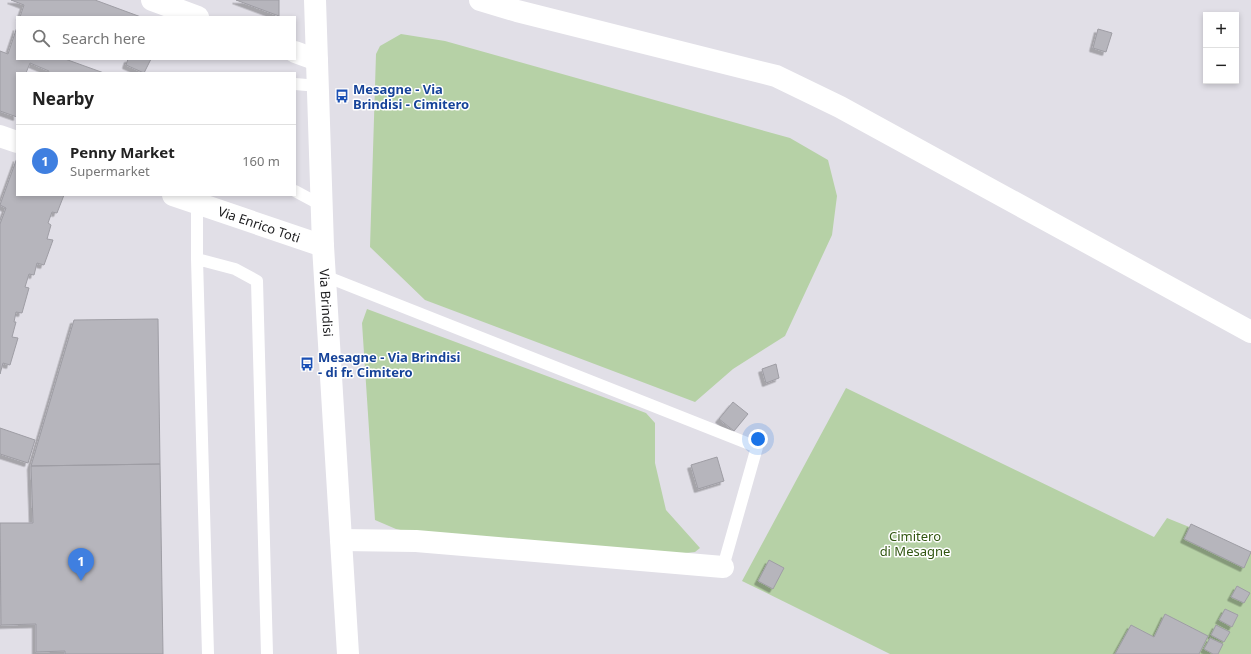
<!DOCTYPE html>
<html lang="en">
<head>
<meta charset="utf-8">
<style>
  body { margin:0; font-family:"Noto Sans",sans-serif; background:#f2f2f2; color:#222 }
  .controls { position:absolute; right:12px; top:12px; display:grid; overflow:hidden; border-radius:0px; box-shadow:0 2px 6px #0003 }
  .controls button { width:36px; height:36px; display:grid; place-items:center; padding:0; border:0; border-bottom:1px solid #e0e0e0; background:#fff; color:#222; font:20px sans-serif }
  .you { position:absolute; left:758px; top:439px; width:14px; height:14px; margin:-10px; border:3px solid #fff; border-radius:50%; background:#1a73e8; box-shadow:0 0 0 6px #1a73e833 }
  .badge { display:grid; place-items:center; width:26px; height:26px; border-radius:50%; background:#d93025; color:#fff; font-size:13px; font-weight:700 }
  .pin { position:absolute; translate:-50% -33px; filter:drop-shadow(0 1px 2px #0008) }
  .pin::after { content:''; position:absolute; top:21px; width:14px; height:12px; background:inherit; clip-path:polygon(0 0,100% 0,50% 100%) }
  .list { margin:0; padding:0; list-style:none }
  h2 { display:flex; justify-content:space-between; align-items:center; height:52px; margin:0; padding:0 16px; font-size:17px }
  h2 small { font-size:13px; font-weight:400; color:#767676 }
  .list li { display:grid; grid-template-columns:26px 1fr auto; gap:12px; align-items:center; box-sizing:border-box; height:72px; padding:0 16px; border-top:1px solid #e0e0e0 }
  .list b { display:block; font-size:15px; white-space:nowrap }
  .list p { margin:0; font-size:13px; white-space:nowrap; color:#767676 }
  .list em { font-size:13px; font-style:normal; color:#767676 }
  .icon { flex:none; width:22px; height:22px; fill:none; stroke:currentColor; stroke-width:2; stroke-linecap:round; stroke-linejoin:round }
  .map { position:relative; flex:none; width:1251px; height:654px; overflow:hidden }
  .search { position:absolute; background:#fff; box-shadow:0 2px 6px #0003; left:16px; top:16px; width:280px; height:44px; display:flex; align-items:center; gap:10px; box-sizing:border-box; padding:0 14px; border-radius:0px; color:#767676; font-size:15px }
  .panel { position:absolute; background:#fff; box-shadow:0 2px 6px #0003; left:16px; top:72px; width:280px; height:124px; border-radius:0px }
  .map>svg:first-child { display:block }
  .green { fill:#b6d1a6 }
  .building { fill:#b6b5bc; stroke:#9e9da4; filter:url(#shadow) }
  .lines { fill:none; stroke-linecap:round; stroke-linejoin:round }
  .lane { stroke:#fff; stroke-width:12 }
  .street { stroke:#fff; stroke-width:22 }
  .secondary { stroke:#fff; stroke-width:22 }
  .labels { text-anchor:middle; stroke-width:3; stroke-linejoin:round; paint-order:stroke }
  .transit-label { font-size:13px; font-weight:bold; fill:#164399; stroke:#fff; text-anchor:start }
  .street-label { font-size:13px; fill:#1c1c1e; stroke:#fff }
  .park-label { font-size:13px; fill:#305510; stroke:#fff }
</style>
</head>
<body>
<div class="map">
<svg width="1251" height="654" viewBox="0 0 1251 654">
  <defs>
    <filter id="shadow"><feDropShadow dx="-3.5" dy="3.5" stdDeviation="0" flood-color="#0004"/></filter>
  </defs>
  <rect width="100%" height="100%" fill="#e1dfe7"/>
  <path class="green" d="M 401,34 L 445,41 L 790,138 L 828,160 L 837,196 L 832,235 L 785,336 L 733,369 L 695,402 L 425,300 L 370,247 L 376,54 L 380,46 Z
    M 367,309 L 646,413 L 655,423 L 655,463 L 666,510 L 700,548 L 695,552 L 676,554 L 405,531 L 396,529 L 375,520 L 362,323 Z
    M 846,388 L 1154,537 L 1167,518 L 1251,552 L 1251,654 L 890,654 L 742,581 Z"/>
  <path class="building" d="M 11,0 L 95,0 L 141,17 L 20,17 L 24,5 Z
    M 236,0 L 279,0 L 279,16 Z
    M 17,27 L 17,59 L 65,59 L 104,73 L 48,73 L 49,71 L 30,63 L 26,73 L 17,73 L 17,117 L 0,111 L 0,51 L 8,54 Z
    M 1098,29 L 1112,33 L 1106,52 L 1093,48 Z
    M 128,59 L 151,59 L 144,73 L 126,65 Z
    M 17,158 L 17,195 L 64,195 L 57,213 L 52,212 L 48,223 L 51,225 L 47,239 L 53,240 L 44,265 L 37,263 L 34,275 L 29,274 L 25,287 L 29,288 L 22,313 L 16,312 L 14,322 L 16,322 L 12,337 L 18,338 L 10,365 L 3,363 L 0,374 L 0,224 L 6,208 L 0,205 Z
    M 158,319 L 160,464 L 31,466 L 74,320 Z
    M 776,364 L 779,378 L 766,383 L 762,369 Z
    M 733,402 L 748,414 L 734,431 L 719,419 Z
    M 0,428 L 35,440 L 28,463 L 0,454 Z
    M 717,457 L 724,481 L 698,489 L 691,465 Z
    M 160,464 L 163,654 L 65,654 L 65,651 L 36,652 L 36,624 L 1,625 L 0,523 L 33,523 L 31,466 Z
    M 1191,524 L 1251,552 L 1244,568 L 1184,539 Z
    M 769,560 L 784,568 L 773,589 L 758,581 Z
    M 1237,586 L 1250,593 L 1244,603 L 1231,597 Z
    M 1225,609 L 1238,615 L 1232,627 L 1219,620 Z
    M 1165,614 L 1208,636 L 1199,654 L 1115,654 L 1131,625 L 1154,637 Z
    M 1216,625 L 1230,632 L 1224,642 L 1211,635 Z
    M 1210,638 L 1223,644 L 1218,654 L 1213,654 L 1204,649 Z"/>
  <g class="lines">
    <path class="lane" d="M 295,84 L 318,86
      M 295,191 L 321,205
      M 197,203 L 197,259
      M 325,276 L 757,447 L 723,567
      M 208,654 L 197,259 L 235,269 L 257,281 L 267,654"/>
    <g class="street">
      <path d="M 152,0 L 198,17"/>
      <path d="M 295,52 L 317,60"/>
      <path d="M 0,136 L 17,142"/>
      <path id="s1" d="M 173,195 L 323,246"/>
      <path d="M 341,540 L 416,541 L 723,567"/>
    </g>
    <g class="secondary">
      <path id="s2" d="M 315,0 L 323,246 L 348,654"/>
      <path d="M 480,0 L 517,11 L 776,76 L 840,107 L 1251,332"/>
    </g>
  </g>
  <defs>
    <g id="bus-bare" transform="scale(1.08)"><path d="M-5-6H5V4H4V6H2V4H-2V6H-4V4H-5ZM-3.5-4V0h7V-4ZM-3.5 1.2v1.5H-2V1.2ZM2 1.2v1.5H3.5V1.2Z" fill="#1a4fb4" stroke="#fff" stroke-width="2.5" paint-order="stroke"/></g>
  </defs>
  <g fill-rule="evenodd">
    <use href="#bus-bare" x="342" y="96"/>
    <use href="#bus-bare" x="307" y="364"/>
  </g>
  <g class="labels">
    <g class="transit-label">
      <text x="353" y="94">Mesagne - Via<tspan x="353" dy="15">Brindisi - Cimitero</tspan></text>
      <text x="318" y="362">Mesagne - Via Brindisi<tspan x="318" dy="15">- di fr. Cimitero</tspan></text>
    </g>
    <g class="street-label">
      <text dy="5" stroke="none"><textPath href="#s1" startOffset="91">Via Enrico Toti</textPath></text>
      <text dy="5" stroke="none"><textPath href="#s2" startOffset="303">Via Brindisi</textPath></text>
    </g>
    <g class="park-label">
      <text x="915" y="541">Cimitero<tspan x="915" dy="15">di Mesagne</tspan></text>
    </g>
  </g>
</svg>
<div class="controls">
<button>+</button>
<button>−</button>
</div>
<div class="you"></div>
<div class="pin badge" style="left:81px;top:581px;background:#3f7fe0">1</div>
<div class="search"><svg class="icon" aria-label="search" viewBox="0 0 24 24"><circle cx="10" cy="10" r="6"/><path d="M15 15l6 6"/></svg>Search here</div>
<section class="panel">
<h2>Nearby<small></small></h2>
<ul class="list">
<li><span class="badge" style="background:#3f7fe0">1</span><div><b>Penny Market</b><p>Supermarket</p></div><em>160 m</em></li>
</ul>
</section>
</div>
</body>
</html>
